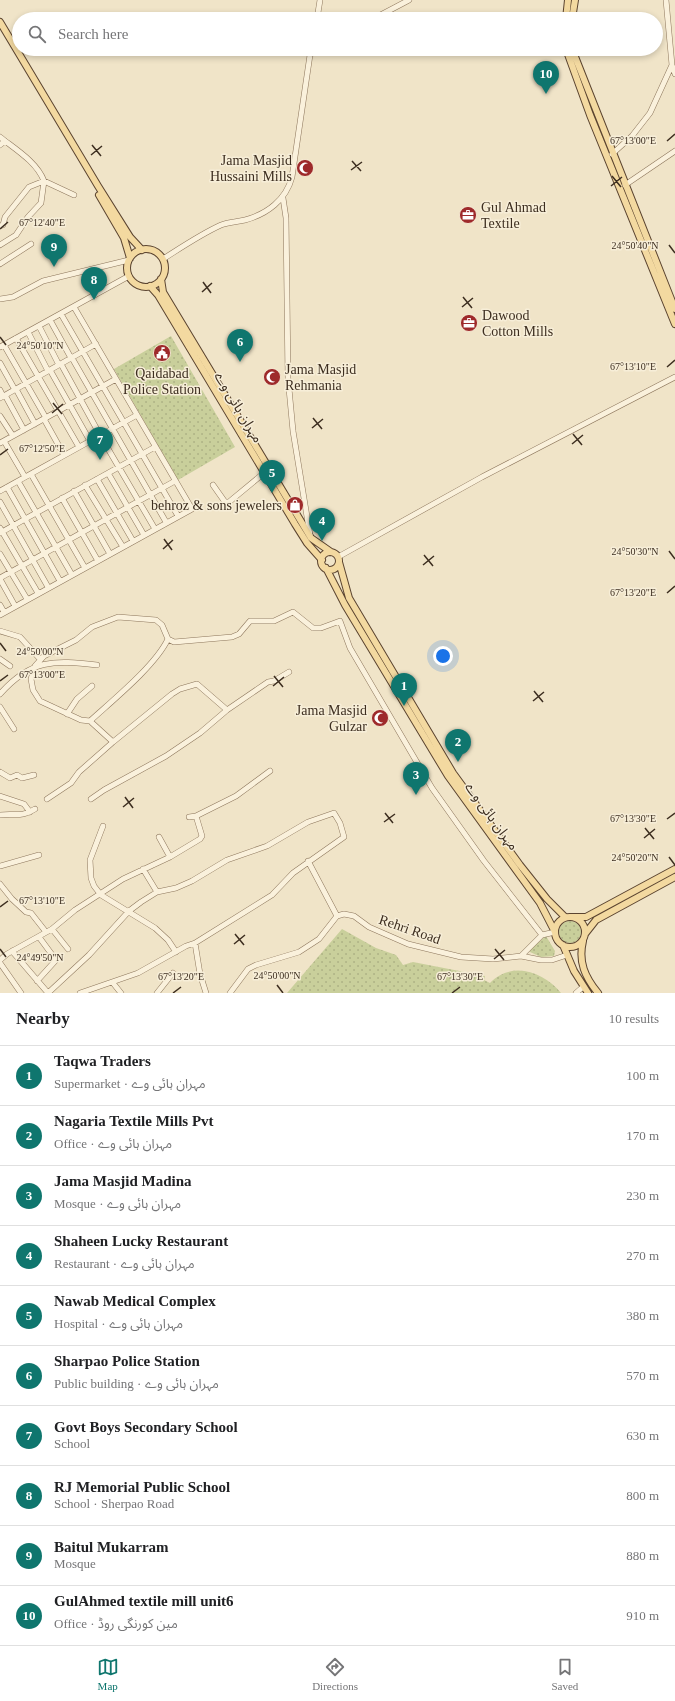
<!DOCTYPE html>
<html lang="en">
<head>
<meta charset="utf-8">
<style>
  body { margin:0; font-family:"Times New Roman","Noto Sans Arabic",serif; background:#f2f2f2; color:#202124 }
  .you { position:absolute; left:443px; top:656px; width:14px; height:14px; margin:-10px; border:3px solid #fff; border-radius:50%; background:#1a73e8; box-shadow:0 0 0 6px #1a73e833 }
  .badge { display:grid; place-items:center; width:26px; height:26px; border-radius:50%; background:#0f766e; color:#fff; font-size:13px; font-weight:700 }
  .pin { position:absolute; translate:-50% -33px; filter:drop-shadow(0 1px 2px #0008) }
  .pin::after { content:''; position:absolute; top:21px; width:14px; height:12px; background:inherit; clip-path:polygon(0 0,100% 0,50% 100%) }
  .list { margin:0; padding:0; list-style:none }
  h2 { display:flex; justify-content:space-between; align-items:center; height:52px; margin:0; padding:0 16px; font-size:17px }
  h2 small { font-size:13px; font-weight:400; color:#757577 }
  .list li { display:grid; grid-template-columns:26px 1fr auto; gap:12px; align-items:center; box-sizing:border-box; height:60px; padding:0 16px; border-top:1px solid #e0e0e0 }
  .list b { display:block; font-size:15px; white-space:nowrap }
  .list p { margin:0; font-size:13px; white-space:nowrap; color:#757577 }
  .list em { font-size:13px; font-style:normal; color:#757577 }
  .icon { flex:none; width:22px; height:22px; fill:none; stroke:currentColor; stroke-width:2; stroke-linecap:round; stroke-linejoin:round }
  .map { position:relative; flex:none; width:675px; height:993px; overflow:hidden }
  .search { position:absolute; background:#fff; box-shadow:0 2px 6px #0003; left:12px; right:12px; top:12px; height:44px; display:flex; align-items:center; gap:10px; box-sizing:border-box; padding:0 14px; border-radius:22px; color:#757577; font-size:15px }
  .sheet { height:652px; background:#fff }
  nav { display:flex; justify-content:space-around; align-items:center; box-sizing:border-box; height:56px; border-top:1px solid #e0e0e0; background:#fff; font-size:11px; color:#757577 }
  nav a { display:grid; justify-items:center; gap:2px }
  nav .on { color:#0f766e }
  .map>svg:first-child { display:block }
  .grass { fill:url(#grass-dots) }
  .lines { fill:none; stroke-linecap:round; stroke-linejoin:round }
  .minor-casing { stroke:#8d765c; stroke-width:6 }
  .major-casing { stroke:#5b4430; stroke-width:8 }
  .minor { stroke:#faf1dc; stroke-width:5 }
  .major { stroke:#f3d9a0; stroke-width:6 }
  .ticks { fill:none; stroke:#3d2e20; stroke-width:1.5 }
  .labels { text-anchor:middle; stroke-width:3; stroke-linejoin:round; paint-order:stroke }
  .poi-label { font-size:14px; fill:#3d2e20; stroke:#f7eed8; text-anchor:end }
  .street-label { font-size:14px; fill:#3d2e20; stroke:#f7eed8 }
  .ticks-label { font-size:10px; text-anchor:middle; fill:#3d2e20; stroke:#f7eed8; stroke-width:3; stroke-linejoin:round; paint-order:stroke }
</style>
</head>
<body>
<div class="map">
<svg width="675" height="993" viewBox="0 0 675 993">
  <defs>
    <pattern id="grass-dots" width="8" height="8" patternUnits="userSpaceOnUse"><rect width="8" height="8" fill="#c9cf9b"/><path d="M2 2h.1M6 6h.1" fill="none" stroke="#aeb285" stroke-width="1.8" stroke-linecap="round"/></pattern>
  </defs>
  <rect width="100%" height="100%" fill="#f0e4c8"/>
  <path class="grass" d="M 171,336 L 235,447 L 178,480 L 114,369 Z
    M559 932a11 11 0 1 1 22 0a11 11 0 1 1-22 0Z
    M 342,929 L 376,948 L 396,955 L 403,965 L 413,962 L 485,976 L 484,980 L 490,983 C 512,960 544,972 561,993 L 287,993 Z
    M 546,936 L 555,951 L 554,956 L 541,957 L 530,952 L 529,950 Z"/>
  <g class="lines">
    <g class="minor-casing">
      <path id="minor" d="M 666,0 L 672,65 L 675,74
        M 317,19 L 320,0
        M 373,19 L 409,0
        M 0,137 C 15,149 37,162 44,181 L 74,195
        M 0,145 L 5,141
        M 612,154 L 632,136 L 650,113 L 672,65
        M 625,185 L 675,151
        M 283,198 L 286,218 L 288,378 L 293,431 L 310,535
        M 0,226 L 3,225 L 5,217 L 29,187 L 44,181 L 41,203 L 28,217 L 16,235 L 0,245
        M 163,259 C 182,247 201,234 221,225 C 229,222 237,222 245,220 C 267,214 286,200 292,177 L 310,55 L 317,49
        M 0,264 L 31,244
        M 0,299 L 13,297 L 43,281 L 129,260
        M 61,314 L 178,516
        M 50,320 L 71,358
        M 39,326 L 59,365
        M 28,332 L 48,371
        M 16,338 L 79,447
        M 4,345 L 46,418
        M 0,347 L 129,276
        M 72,358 L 166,522
        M 0,363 L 15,390
        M 61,364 L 100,435 L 155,529
        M 50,370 L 90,441
        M 16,389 L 35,424
        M 0,390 L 3,396
        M 5,395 L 24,430
        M 0,398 L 96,344
        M 0,416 L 13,436
        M 44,419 L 64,455
        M 4,441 L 25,477
        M 0,443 L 116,379
        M 108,473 L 144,535
        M 31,474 L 85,568
        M 97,479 L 133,541
        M 18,481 L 72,575
        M 85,485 L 123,547
        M 213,485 L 225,502 L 229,502 L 264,473
        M 7,487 L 60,581
        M 0,491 L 137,415
        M 74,491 L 110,554
        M 62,498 L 98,561
        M 0,502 L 48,587
        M 0,528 L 38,593
        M 0,533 L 155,447
        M 0,554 L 27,599
        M 338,557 L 482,477 L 675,377
        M 0,578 L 175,481
        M 0,579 L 15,606
        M 0,605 L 4,612
        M 0,615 L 192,509 L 74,307
        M 0,631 L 20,637 L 40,659
        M 0,659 L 10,666
        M 0,694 C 31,659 54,660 97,665
        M 0,707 L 14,729
        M 67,714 L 77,699 L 92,686
        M 90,721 C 113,700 155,666 168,639
        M 113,742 L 90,721 L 81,720 L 40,701 L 33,690 L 31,679 L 35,666 L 44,656 L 76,640 L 92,627 L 118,617 L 156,620 L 162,625 L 168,639 L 174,642 L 232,637 L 239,634 L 250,621 L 274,621 L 293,612 L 313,628 L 321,628 L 340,621 L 350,648 L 432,788 L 484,861 L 542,935
        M 0,772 L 10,778 L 17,775 L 22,778 L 34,775
        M 0,796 L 24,804 L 30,812
        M 47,799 L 71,783 L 79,772 L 113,742 L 172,694 L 180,689 L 197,684 L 227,710
        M 91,799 L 104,790 L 166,756 L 200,733 L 227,710 L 268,682 L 274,681 L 289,672
        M 0,815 C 17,813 19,818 35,809
        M 189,817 L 196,816 L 236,796 L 270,771
        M 103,826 L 90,860 L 91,878 L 94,886 L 101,895 L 155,928 L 168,940 L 176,952
        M 159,837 L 170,857
        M 308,861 L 337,916
        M 0,866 L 39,855
        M 143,869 L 157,892
        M 0,884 L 12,899 L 26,912 L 31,913 L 46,932
        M 52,929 L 68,949
        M 195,943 L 200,974 L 206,993
        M 12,951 L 48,993
        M 521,956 L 542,935 L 555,932
        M 0,960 L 7,954 L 52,929 L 75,910 L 123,879 L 170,857 L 200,839 L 202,836 L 196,816
        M 0,963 L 21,993
        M 37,981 L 56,960 L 39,937
        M 113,983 L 121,993
        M 48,993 L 89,955 L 129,911 L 141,902 L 157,892 L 176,888 L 192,881 L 227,860 L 267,846 L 308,822 L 334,813 L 340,823 L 344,837 L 293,873 L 272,895 L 195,943 L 186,946 L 138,973 L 80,993
        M 157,993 L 173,973
        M 230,993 L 248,969 L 256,965 L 299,952 L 319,939 L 337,916 L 344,914 L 354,916 L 369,927 L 408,944 L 461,957 L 493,959 L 521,956 L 541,960 L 552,960 L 567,955
        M 576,993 L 583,987"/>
    </g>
    <g class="major-casing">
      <path id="major" d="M 566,19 L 568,0
        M 572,19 L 575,0
        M 0,22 L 98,186 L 130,237 L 142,250
        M 566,49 L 590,115 L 675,324
        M 572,49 L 675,309
        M 99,195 L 124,238 L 130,258
        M127 268a19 19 0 1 1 38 0a19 19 0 1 1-38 0Z
        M 161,279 L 163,292 L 311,538 L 331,552
        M 150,286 L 158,295 L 295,524 L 307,543 L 322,560
        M321 561a9 9 0 1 1 18 0a9 9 0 1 1-18 0Z
        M 339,562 L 349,598 L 453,773 L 520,865 L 547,899 L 565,917
        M 326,568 L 345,605 L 448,776 L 540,903 L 555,932
        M555 932a15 15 0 1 1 30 0a15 15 0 1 1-30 0Z
        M 571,917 L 586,917 L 675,869
        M 585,934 L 596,920 L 675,877
        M 583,941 C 578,962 585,977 598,993
        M 563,945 L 574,971 L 588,993"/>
    </g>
    <use href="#minor" class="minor"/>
    <use href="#major" class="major"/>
  </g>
  <path class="ticks" d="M 667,141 L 675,134M 92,145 L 101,156M 91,155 L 102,146M 352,161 L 361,171M 351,170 L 362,162M 612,176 L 621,187M 611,186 L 622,177M 0,229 L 8,222M 669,245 L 675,253M 203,282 L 211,293M 202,292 L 212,283M 463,297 L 472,308M 462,307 L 473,298M 0,337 L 6,345M 667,367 L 675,360M 53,403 L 62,414M 52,413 L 63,404M 313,418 L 322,429M 312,428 L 323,419M 573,434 L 582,445M 572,444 L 583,435M 0,455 L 8,449M 164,539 L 172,550M 163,549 L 173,540M 669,551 L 675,559M 424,555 L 433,566M 423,565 L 434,556M 667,593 L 675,586M 0,643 L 6,651M 274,676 L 283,687M 0,681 L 8,675M 273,686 L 284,677M 534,691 L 543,702M 533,701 L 544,692M 125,797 L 133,808M 123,807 L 134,798M 385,813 L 393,823M 667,819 L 675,813M 384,822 L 395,814M 645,828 L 654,839M 644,838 L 655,829M 669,857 L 675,865M 0,907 L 8,901M 235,934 L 244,945M 234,944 L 245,935M 0,949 L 6,957M 495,949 L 504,960M 494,959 L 505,950M 277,985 L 283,993M 173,993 L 181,987M 452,993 L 460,987"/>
  <defs>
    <g id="mosque-disc" transform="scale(0.9)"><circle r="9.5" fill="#9e2a2b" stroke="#f7eed8"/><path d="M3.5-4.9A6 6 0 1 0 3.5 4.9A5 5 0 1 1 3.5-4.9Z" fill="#fff"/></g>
    <g id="office-disc" transform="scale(0.9)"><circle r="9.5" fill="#9e2a2b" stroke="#f7eed8"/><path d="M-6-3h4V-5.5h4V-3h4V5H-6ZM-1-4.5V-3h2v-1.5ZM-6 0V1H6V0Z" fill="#fff"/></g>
    <g id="civic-disc" transform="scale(0.9)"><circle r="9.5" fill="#9e2a2b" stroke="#f7eed8"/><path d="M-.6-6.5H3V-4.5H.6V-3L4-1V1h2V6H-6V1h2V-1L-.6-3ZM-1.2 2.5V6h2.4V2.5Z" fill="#fff"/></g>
    <g id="shop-disc" transform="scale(0.9)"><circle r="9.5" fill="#9e2a2b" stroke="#f7eed8"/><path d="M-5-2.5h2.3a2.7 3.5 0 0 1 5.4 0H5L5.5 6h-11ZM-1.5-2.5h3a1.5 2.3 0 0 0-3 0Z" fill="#fff"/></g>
  </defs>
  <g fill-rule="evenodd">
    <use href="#mosque-disc" x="305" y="168"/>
    <use href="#office-disc" x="468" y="215"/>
    <use href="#office-disc" x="469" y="323"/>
    <use href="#civic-disc" x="162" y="353"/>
    <use href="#mosque-disc" x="272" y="377"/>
    <use href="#shop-disc" x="295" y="505"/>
    <use href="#mosque-disc" x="380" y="718"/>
  </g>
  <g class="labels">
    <g class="poi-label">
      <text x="292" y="165">Jama Masjid<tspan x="292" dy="16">Hussaini Mills</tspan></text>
      <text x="481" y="212" text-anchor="start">Gul Ahmad<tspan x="481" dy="16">Textile</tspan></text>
      <text x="482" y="320" text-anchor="start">Dawood<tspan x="482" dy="16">Cotton Mills</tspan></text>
      <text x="285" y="374" text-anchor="start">Jama Masjid<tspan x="285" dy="16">Rehmania</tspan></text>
      <text x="162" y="378" text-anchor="middle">Qaidabad<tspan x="162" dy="16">Police Station</tspan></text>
      <text x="282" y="510">behroz &amp; sons jewelers</text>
      <text x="367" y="715">Jama Masjid<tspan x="367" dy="16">Gulzar</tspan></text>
    </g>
    <g class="street-label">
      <text transform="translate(239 407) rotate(59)" y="5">مہران ہائی وے</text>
      <text transform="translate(492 816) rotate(54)" y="5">مہران ہائی وے</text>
      <text transform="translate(410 929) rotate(19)" y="5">Rehri Road</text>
    </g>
  </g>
  <g class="ticks-label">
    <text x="633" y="144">67°13'00"E</text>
    <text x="42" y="226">67°12'40"E</text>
    <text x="635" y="249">24°50'40"N</text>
    <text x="40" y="349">24°50'10"N</text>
    <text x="633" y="370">67°13'10"E</text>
    <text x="42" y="452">67°12'50"E</text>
    <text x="635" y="555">24°50'30"N</text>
    <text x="633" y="596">67°13'20"E</text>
    <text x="40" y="655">24°50'00"N</text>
    <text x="42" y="678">67°13'00"E</text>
    <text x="633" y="822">67°13'30"E</text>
    <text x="635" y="861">24°50'20"N</text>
    <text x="42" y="904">67°13'10"E</text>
    <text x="40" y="961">24°49'50"N</text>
    <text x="277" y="979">24°50'00"N</text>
    <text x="181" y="980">67°13'20"E</text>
    <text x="460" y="980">67°13'30"E</text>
  </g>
</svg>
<div class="you"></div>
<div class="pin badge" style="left:404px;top:706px">1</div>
<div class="pin badge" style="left:458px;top:762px">2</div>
<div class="pin badge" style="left:416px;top:795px">3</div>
<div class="pin badge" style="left:322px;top:541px">4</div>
<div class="pin badge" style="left:272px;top:493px">5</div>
<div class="pin badge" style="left:240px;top:362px">6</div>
<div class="pin badge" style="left:100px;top:460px">7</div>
<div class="pin badge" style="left:94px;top:300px">8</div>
<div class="pin badge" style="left:54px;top:267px">9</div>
<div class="pin badge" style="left:546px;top:94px">10</div>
<div class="search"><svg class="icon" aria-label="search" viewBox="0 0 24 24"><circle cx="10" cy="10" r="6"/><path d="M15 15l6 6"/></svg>Search here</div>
</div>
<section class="sheet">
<h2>Nearby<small>10 results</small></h2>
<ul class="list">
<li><span class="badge">1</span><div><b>Taqwa Traders</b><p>Supermarket · مہران ہائی وے</p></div><em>100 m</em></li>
<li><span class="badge">2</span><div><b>Nagaria Textile Mills Pvt</b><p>Office · مہران ہائی وے</p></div><em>170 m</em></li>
<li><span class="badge">3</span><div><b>Jama Masjid Madina</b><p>Mosque · مہران ہائی وے</p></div><em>230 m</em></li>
<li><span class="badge">4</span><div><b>Shaheen Lucky Restaurant</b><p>Restaurant · مہران ہائی وے</p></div><em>270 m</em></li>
<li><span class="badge">5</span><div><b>Nawab Medical Complex</b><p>Hospital · مہران ہائی وے</p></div><em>380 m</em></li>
<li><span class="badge">6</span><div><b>Sharpao Police Station</b><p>Public building · مہران ہائی وے</p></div><em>570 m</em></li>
<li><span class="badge">7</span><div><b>Govt Boys Secondary School</b><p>School</p></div><em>630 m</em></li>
<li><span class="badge">8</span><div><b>RJ Memorial Public School</b><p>School · Sherpao Road</p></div><em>800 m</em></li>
<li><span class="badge">9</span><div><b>Baitul Mukarram</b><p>Mosque</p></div><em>880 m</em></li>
<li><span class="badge">10</span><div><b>GulAhmed textile mill unit6</b><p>Office · مین کورنگی روڈ</p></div><em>910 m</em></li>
</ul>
</section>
<nav>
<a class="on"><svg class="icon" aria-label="map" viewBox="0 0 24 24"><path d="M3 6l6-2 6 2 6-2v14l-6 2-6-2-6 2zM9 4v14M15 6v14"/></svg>Map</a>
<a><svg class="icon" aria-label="directions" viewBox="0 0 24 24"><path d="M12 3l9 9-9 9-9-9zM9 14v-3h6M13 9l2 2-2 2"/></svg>Directions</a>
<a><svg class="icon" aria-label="saved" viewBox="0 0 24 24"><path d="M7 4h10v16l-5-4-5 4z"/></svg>Saved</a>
</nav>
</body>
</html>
